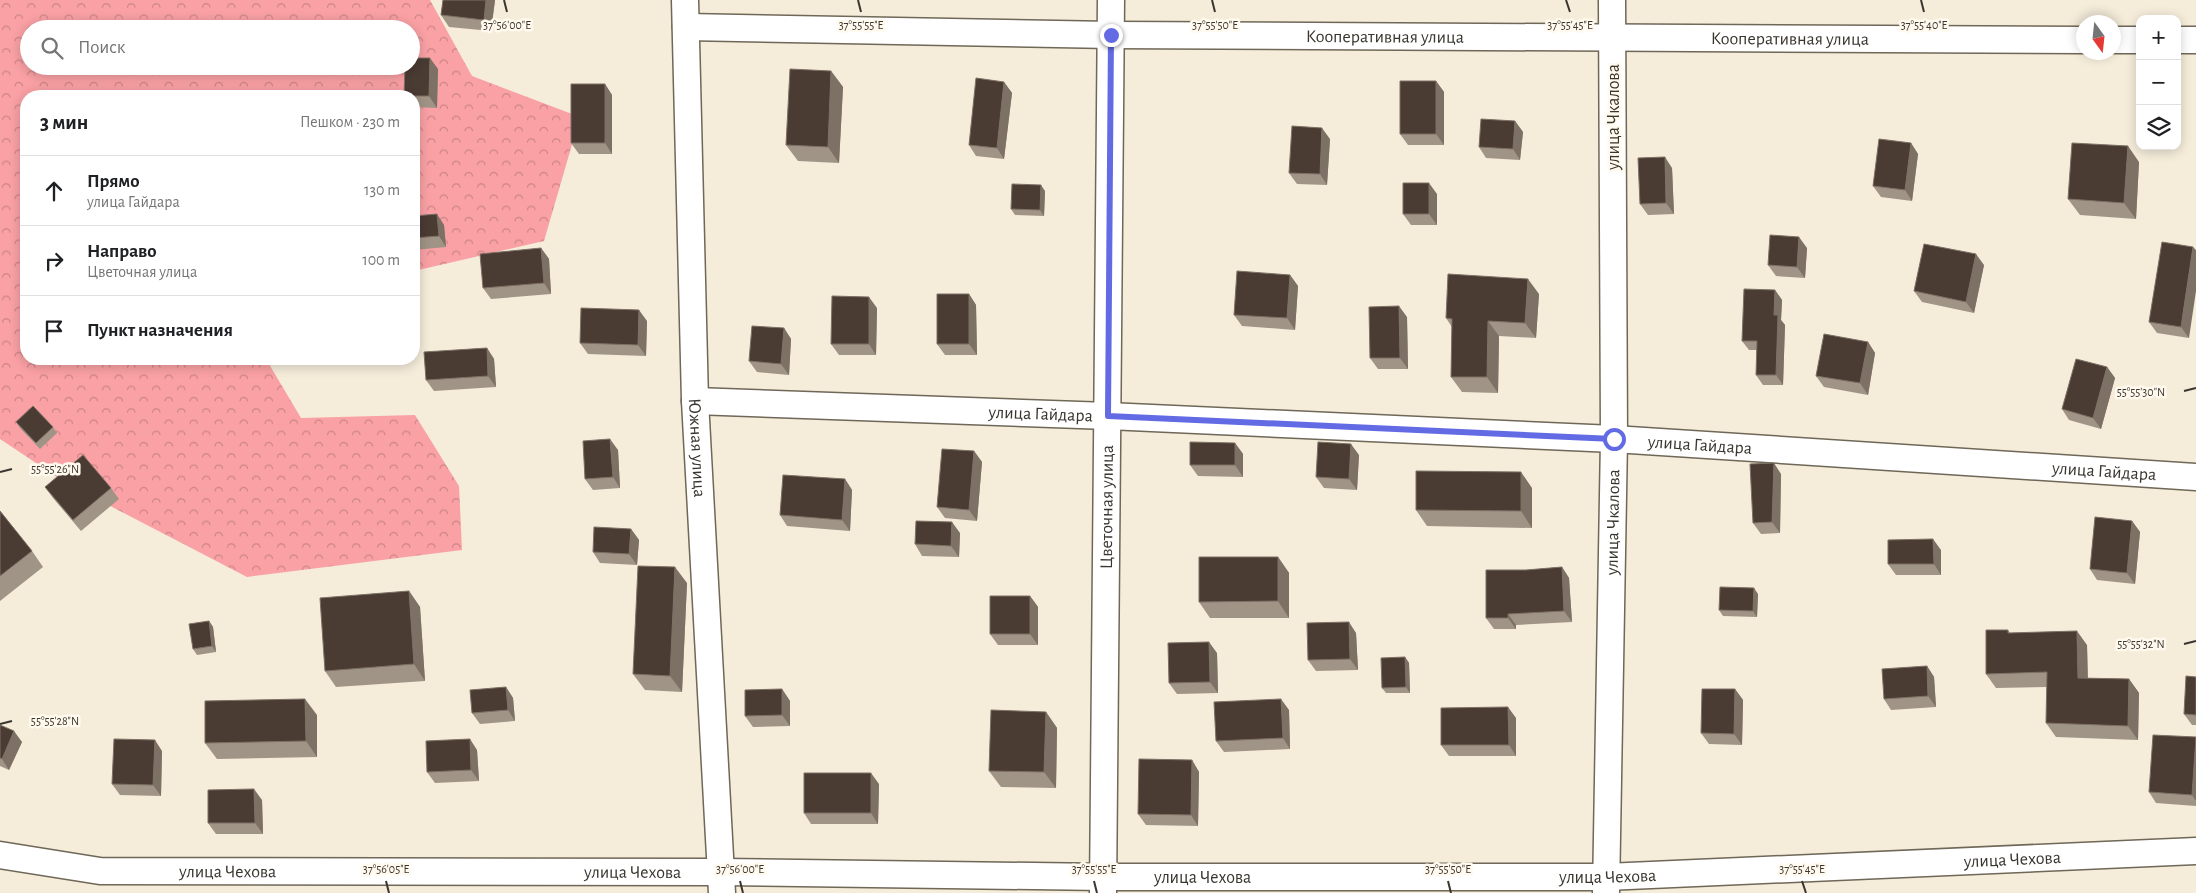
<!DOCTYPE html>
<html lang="ru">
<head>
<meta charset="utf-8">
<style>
  body { margin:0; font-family:"Alegreya Sans",sans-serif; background:#f2f2f2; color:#202124 }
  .controls { position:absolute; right:15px; top:15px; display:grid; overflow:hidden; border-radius:10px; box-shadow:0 2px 12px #0003 }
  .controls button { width:45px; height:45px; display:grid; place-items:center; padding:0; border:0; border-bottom:1px solid #e0e0e0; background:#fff; color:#202124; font:25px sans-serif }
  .compass { position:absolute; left:2076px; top:15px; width:45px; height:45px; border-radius:50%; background:#fff; box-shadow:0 2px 12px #0003; rotate:165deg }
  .stop { position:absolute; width:15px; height:15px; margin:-11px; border:4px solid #636be4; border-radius:50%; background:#fff }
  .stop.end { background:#636be4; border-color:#fff; box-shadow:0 1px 5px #0008 }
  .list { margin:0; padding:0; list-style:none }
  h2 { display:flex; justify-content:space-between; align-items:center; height:65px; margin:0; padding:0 20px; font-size:21px }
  h2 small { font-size:16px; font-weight:400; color:#757577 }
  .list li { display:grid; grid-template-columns:32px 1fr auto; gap:15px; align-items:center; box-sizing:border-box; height:70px; padding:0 20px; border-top:1px solid #e0e0e0 }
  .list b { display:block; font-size:19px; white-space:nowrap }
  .list p { margin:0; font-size:16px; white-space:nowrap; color:#757577 }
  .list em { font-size:16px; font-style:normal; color:#757577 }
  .icon { flex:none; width:28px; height:28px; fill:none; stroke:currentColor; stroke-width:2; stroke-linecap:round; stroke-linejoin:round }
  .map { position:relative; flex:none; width:2196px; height:893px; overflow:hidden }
  .search { position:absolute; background:#fff; box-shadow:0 2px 12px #0003; left:20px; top:20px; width:400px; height:55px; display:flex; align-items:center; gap:12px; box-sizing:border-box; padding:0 18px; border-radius:28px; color:#757577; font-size:19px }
  .panel { position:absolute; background:#fff; box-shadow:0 2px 12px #0003; left:20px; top:90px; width:400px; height:275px; border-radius:20px }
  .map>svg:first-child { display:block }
  .forest { fill:url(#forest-crowns); fill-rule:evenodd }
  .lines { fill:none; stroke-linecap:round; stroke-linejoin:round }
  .street-casing { stroke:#6f6757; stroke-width:29 }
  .street { stroke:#fff; stroke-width:26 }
  .wall { fill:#a09486 }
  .shaded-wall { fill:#7d7065 }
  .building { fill:#4a3b33; stroke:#7d7065 }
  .route { stroke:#636be4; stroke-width:6 }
  .ticks { fill:none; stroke:#39352f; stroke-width:2 }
  .labels { text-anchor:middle; stroke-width:5; stroke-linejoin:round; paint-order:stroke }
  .street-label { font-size:18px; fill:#39352f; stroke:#fff9ee }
  .ticks-label { font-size:12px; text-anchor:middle; fill:#39352f; stroke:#fff9ee; stroke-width:5; stroke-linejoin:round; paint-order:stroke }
</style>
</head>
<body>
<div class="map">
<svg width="2196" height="893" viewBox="0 0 2196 893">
  <defs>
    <pattern id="forest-crowns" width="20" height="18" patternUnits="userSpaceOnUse" patternTransform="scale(1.25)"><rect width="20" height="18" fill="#faa1a5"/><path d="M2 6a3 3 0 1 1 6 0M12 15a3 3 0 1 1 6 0" fill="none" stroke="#cb8487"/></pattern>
  </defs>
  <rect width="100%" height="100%" fill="#f5ecda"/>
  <path class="forest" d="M 0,0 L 430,0 L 472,76 L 580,117 L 544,241 L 414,271 L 414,96 L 26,96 L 26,359 L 266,359 L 301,418 L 415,415 L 459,486 L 462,550 L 247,577 L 66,483 L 0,439 ZM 29,29 L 411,29 L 411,66 L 29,66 Z"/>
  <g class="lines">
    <g class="street-casing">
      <g id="street">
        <path id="s1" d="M 685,0 L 695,401 L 722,893"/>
        <path id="s2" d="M 686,27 L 1111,35 L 2084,40"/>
        <path d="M 2114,40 L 2140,40"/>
        <path d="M 2177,40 L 2196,40"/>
        <path id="s3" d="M 695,401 L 1108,416 L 1614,439 L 2196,477"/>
        <path id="s4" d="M 0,855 L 100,871 L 722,872 L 1103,877 L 1606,877 L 2196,851"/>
        <path id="s5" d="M 1103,893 L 1111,0"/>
        <path id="s6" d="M 1606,893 L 1614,439 L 1612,0"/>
      </g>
    </g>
    <use href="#street" class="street"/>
  </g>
  <path class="wall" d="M 443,0 L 495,0 L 491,31 L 449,27 L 441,15 Z
    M 438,69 L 437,108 L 414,107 L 414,96 Z
    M 831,71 L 843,87 L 839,163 L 798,161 L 786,145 Z
    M 1436,81 L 1444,92 L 1444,145 L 1408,145 L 1400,134 Z
    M 1004,82 L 1012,93 L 1004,159 L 976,156 L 969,145 Z
    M 605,84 L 612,95 L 612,154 L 579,154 L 571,143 Z
    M 1515,121 L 1523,132 L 1520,160 L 1486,158 L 1479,147 Z
    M 1330,139 L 1327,185 L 1297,184 L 1289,173 Z
    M 1911,143 L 1918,154 L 1912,201 L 1881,197 L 1873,186 Z
    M 2139,162 L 2136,219 L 2080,215 L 2068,199 Z
    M 1672,168 L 1674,214 L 1648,215 L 1640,204 Z
    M 1045,191 L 1044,216 L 1015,215 L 1011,209 Z
    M 1437,194 L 1437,225 L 1411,225 L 1403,214 Z
    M 414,216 L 444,225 L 446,247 L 414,250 Z
    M 2162,242 L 2189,338 L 2157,333 L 2149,322 Z
    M 541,248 L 549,259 L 551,294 L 491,299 L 483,288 Z
    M 1807,248 L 1805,278 L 1776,276 L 1768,265 Z
    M 1984,265 L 1974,313 L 1922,302 L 1914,291 Z
    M 1290,275 L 1298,286 L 1295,330 L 1242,326 L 1234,315 Z
    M 1775,290 L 1782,300 L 1781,320 L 1785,325 L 1783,385 L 1763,385 L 1756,375 L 1757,350 L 1749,350 L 1742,341 Z
    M 969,294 L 976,305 L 977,355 L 945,355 L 937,344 Z
    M 1539,294 L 1536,338 L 1499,336 L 1498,393 L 1462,392 L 1451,377 L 1452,327 L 1446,318 Z
    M 877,308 L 876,355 L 839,355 L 831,344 Z
    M 1407,317 L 1408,369 L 1378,369 L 1370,358 Z
    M 647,321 L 646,356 L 588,354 L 580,343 Z
    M 784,328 L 791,339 L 789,375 L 757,372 L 749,361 Z
    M 1868,342 L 1875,353 L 1868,395 L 1824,387 L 1816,376 Z
    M 487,348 L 494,359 L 496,387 L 434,391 L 426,380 Z
    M 2107,367 L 2115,378 L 2101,429 L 2069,420 L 2062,409 Z
    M 16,422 L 53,427 L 57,433 L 40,449 L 20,428 Z
    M 1235,443 L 1243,454 L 1243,477 L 1198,476 L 1190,465 Z
    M 618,450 L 620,488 L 593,490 L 585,479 Z
    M 974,451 L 982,462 L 977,521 L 945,518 L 937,507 Z
    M 1359,455 L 1357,490 L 1324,488 L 1316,477 Z
    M 1781,474 L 1780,533 L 1761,534 L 1753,523 Z
    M 845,479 L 852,490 L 850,531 L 787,526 L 780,515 Z
    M 45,487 L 111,488 L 119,499 L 81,531 L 53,498 Z
    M 1532,488 L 1532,528 L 1427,526 L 1416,510 Z
    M 0,511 L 32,551 L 43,567 L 0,601 Z
    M 2132,521 L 2140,532 L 2135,584 L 2097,580 L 2090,569 Z
    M 631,529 L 639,540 L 637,565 L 600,563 L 593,552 Z
    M 960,533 L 959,557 L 922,556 L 915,544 Z
    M 1941,550 L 1941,575 L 1896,575 L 1888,564 Z
    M 1278,557 L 1289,573 L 1289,618 L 1210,618 L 1199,602 Z
    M 1562,567 L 1569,578 L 1572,622 L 1516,625 L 1516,629 L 1494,629 L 1486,618 L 1526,570 Z
    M 687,583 L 682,692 L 645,690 L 633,674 Z
    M 409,591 L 420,607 L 425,681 L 336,687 L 325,671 Z
    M 1758,594 L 1757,617 L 1723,616 L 1719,610 Z
    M 1030,596 L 1038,607 L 1038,645 L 998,645 L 990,634 Z
    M 209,621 L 213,627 L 216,652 L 197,655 L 193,649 Z
    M 2008,630 L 2010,633 L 2087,645 L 2088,678 L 2129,679 L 2139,693 L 2138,740 L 2056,737 L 2046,723 L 2047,687 L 1996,688 L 1986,674 Z
    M 1356,633 L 1358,670 L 1316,671 L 1308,660 Z
    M 1217,653 L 1218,693 L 1177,694 L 1169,683 Z
    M 1405,657 L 1409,663 L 1410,693 L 1386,693 L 1382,688 Z
    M 1927,666 L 1934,677 L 1936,707 L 1891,710 L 1884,699 Z
    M 2196,677 L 2196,725 L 2192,725 L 2184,714 Z
    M 506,687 L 513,698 L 515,721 L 480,724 L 472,713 Z
    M 782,689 L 790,701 L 790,726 L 753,727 L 745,716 Z
    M 1735,689 L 1743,700 L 1742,745 L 1709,744 L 1701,733 Z
    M 1289,710 L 1290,749 L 1224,752 L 1216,741 Z
    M 1046,712 L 1057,728 L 1056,788 L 1001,787 L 989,771 Z
    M 317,715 L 317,757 L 217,759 L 205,743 Z
    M 1516,718 L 1516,756 L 1449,756 L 1441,745 Z
    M 0,725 L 22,742 L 9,770 L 0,766 Z
    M 2196,737 L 2196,806 L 2156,803 L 2149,792 Z
    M 477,750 L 479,781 L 435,783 L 427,772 Z
    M 162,751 L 161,796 L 120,795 L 112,784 Z
    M 1192,760 L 1199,772 L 1198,826 L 1146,825 L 1138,814 Z
    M 879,784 L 878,824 L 811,824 L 804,813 Z
    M 262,800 L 263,834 L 216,834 L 208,823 Z"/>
  <path class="shaded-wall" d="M 486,0 L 495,0 L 491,31 L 484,20 Z
    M 430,58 L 438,69 L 437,108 L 429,96 Z
    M 831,71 L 843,87 L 839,163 L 828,147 Z
    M 1436,81 L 1444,92 L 1444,145 L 1436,134 Z
    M 1004,82 L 1012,93 L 1004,159 L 997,148 Z
    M 605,84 L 612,95 L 612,154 L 605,143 Z
    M 1515,121 L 1523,132 L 1520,160 L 1513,149 Z
    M 1322,128 L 1330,139 L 1327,185 L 1320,174 Z
    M 1911,143 L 1918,154 L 1912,201 L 1905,190 Z
    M 2128,146 L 2139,162 L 2136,219 L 2124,203 Z
    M 1665,157 L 1672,168 L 1674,214 L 1666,203 Z
    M 1429,183 L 1437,194 L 1437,225 L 1429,214 Z
    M 1041,185 L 1045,191 L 1044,216 L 1040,210 Z
    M 437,214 L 444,225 L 446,247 L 439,236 Z
    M 1799,237 L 1807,248 L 1805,278 L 1797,267 Z
    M 2193,247 L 2196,250 L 2196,291 L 2189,338 L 2181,327 Z
    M 541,248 L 549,259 L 551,294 L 544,283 Z
    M 1976,254 L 1984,265 L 1974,313 L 1966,302 Z
    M 1290,275 L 1298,286 L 1295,330 L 1287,318 Z
    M 1528,279 L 1539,294 L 1536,338 L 1525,323 Z
    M 1775,290 L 1782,300 L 1781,320 L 1785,325 L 1783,385 L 1776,375 L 1774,315 Z
    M 969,294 L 976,305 L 977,355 L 969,344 Z
    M 869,297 L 877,308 L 876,355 L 869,344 Z
    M 1399,306 L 1407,317 L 1408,369 L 1400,358 Z
    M 639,310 L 647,321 L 646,356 L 638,345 Z
    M 414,319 L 414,320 L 415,340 L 414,339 Z
    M 1488,321 L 1499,336 L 1498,393 L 1487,377 Z
    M 784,328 L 791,339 L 789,375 L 781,364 Z
    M 1868,342 L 1875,353 L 1868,395 L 1860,383 Z
    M 487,348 L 494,359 L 496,387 L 488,376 Z
    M 2107,367 L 2115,378 L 2101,429 L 2093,418 Z
    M 610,439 L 618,450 L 620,488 L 613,477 Z
    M 1235,443 L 1243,454 L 1243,477 L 1235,465 Z
    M 1351,444 L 1359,455 L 1357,490 L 1349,479 Z
    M 974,451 L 982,462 L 977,521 L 969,510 Z
    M 1774,463 L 1781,474 L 1780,533 L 1772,522 Z
    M 1521,472 L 1532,488 L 1532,528 L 1521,511 Z
    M 845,479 L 852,490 L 850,531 L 842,520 Z
    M 2132,521 L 2140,532 L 2135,584 L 2127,573 Z
    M 952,522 L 960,533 L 959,557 L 951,546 Z
    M 631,529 L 639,540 L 637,565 L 629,554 Z
    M 1933,539 L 1941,550 L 1941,575 L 1934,564 Z
    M 1278,557 L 1289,573 L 1289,618 L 1278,601 Z
    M 675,567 L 687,583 L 682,692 L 670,676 Z
    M 1562,567 L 1569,578 L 1572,622 L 1564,611 Z
    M 1754,588 L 1758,594 L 1757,617 L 1753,611 Z
    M 409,591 L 420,607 L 425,681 L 414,664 Z
    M 1030,596 L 1038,607 L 1038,645 L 1030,634 Z
    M 1508,614 L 1516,625 L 1516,629 L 1508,618 Z
    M 209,621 L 213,627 L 216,652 L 212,646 Z
    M 1349,622 L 1356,633 L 1358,670 L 1350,659 Z
    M 2077,631 L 2087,645 L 2088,692 L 2078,678 Z
    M 1209,642 L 1217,653 L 1218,693 L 1210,682 Z
    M 1405,657 L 1409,663 L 1410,693 L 1406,687 Z
    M 1927,666 L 1934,677 L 1936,707 L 1928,696 Z
    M 2129,679 L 2139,693 L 2138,740 L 2128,726 Z
    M 506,687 L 513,698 L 515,721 L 508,710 Z
    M 782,689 L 790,701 L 790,726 L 782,715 Z
    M 1735,689 L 1743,700 L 1742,745 L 1734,734 Z
    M 305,699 L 317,715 L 317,757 L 306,741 Z
    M 1281,699 L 1289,710 L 1290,749 L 1283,738 Z
    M 1508,707 L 1516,718 L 1516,756 L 1509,745 Z
    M 1046,712 L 1057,728 L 1056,788 L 1044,772 Z
    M 14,731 L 22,742 L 9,770 L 2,759 Z
    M 470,739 L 477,750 L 479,781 L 471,770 Z
    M 155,740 L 162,751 L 161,796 L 153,785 Z
    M 2196,743 L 2196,801 L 2192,795 Z
    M 1192,760 L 1199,772 L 1198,826 L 1191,815 Z
    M 871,773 L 879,784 L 878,824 L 871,813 Z
    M 254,789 L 262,800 L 263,834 L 255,823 Z"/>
  <path class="building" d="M 443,0 L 486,0 L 484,20 L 441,15 Z
    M 411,58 L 430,58 L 429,96 L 404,96 L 405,66 L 411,66 Z
    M 790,69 L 831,71 L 828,147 L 786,145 Z
    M 976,78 L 1004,82 L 997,148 L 969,145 Z
    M 1400,81 L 1436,81 L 1436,134 L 1400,134 Z
    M 571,84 L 605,84 L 605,143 L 571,143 Z
    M 1481,119 L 1515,121 L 1513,149 L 1479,147 Z
    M 1292,126 L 1322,128 L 1320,174 L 1289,173 Z
    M 1879,139 L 1911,143 L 1905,190 L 1873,186 Z
    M 2072,143 L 2128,146 L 2124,203 L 2068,199 Z
    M 1665,157 L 1666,203 L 1640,204 L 1638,158 Z
    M 1403,183 L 1429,183 L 1429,214 L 1403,214 Z
    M 1012,184 L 1041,185 L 1040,210 L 1011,209 Z
    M 437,214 L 439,236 L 414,238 L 414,216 Z
    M 1770,235 L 1799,237 L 1797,267 L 1768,265 Z
    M 2162,242 L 2193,247 L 2181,327 L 2149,322 Z
    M 1924,244 L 1976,254 L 1966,302 L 1914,291 Z
    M 541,248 L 544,283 L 483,288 L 480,254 Z
    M 1237,271 L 1290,275 L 1287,318 L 1234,315 Z
    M 1448,274 L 1528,279 L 1525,323 L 1488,321 L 1487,377 L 1451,377 L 1452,319 L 1446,318 Z
    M 1744,289 L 1775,290 L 1774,315 L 1778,315 L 1776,375 L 1756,375 L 1757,341 L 1742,341 Z
    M 937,294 L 969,294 L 969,344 L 937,344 Z
    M 832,296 L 869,297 L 869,344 L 831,344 Z
    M 1399,306 L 1400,358 L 1370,358 L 1369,307 Z
    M 581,308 L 639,310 L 638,345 L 580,343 Z
    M 752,326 L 784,328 L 781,364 L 749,361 Z
    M 1824,334 L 1868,342 L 1860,383 L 1816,376 Z
    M 487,348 L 488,376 L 426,380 L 424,352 Z
    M 2076,359 L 2107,367 L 2093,418 L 2062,409 Z
    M 33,406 L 53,427 L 36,443 L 16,422 Z
    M 610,439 L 613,477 L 585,479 L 583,441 Z
    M 1190,442 L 1235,443 L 1235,465 L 1190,465 Z
    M 1318,442 L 1351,444 L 1349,479 L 1316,477 Z
    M 942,449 L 974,451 L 969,510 L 937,507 Z
    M 83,455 L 111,488 L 73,520 L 45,487 Z
    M 1774,463 L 1772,522 L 1753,523 L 1750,464 Z
    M 1416,471 L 1521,472 L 1521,511 L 1416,510 Z
    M 783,475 L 845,479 L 842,520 L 780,515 Z
    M 0,511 L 32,551 L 0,576 Z
    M 2095,517 L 2132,521 L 2127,573 L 2090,569 Z
    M 916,521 L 952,522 L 951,546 L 915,544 Z
    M 594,527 L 631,529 L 629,554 L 593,552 Z
    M 1933,539 L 1934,564 L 1888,564 L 1888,540 Z
    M 1199,557 L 1278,557 L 1278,601 L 1199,602 Z
    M 638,566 L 675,567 L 670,676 L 633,674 Z
    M 1562,567 L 1564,611 L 1508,614 L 1508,618 L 1486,618 L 1486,570 L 1526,570 Z
    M 1720,587 L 1754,588 L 1753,611 L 1719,610 Z
    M 409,591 L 414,664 L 325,671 L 320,598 Z
    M 990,596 L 1030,596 L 1030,634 L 990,634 Z
    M 209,621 L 212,646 L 193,649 L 189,624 Z
    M 1349,622 L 1350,659 L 1308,660 L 1307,623 Z
    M 1986,630 L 2008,630 L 2008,633 L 2077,631 L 2078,678 L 2129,679 L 2128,726 L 2046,723 L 2047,672 L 1986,674 Z
    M 1209,642 L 1210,682 L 1169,683 L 1168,643 Z
    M 1405,657 L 1406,687 L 1382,688 L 1381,658 Z
    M 1927,666 L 1928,696 L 1884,699 L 1882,669 Z
    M 2186,676 L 2196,677 L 2196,715 L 2184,714 Z
    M 506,687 L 508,710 L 472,713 L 470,690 Z
    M 782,689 L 782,715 L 745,716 L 745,690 Z
    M 1702,689 L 1735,689 L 1734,734 L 1701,733 Z
    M 305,699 L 306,741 L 205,743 L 205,701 Z
    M 1281,699 L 1283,738 L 1216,741 L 1214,702 Z
    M 1508,707 L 1509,745 L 1441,745 L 1441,708 Z
    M 991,710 L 1046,712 L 1044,772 L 989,771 Z
    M 0,725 L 14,731 L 2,759 L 0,758 Z
    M 2153,735 L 2196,737 L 2192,795 L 2149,792 Z
    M 114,739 L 155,740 L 153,785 L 112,784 Z
    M 470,739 L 471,770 L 427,772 L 426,741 Z
    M 1139,759 L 1192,760 L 1191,815 L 1138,814 Z
    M 804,773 L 871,773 L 871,813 L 804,813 Z
    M 254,789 L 255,823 L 208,823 L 208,790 Z"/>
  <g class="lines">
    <path class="route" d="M 1111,35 L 1108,416 L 1614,439"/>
  </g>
  <path class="ticks" d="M 504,0 L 507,12M 858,0 L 861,12M 1212,0 L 1215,12M 1566,0 L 1570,12M 1921,0 L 1924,12M 2184,391 L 2196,388M 0,472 L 12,469M 2184,644 L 2196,641M 0,724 L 12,721M 386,881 L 389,893M 740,881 L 743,893M 1094,881 L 1097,893M 1448,881 L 1451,893M 1802,881 L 1806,893"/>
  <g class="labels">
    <g class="street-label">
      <text dy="6" stroke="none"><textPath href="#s2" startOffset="699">Кооперативная улица</textPath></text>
      <text dy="6" stroke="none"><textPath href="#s2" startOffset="1104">Кооперативная улица</textPath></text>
      <text transform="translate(1613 117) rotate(-90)" y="6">улица Чкалова</text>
      <text dy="6" stroke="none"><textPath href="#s3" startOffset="346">улица Гайдара</textPath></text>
      <text dy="6" stroke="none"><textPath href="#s3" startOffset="1006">улица Гайдара</textPath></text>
      <text dy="6" stroke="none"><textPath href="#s1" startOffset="448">Южная улица</textPath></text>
      <text dy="6" stroke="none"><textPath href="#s3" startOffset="1411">улица Гайдара</textPath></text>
      <text dy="6" stroke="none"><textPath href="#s5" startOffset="386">Цветочная улица</textPath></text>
      <text dy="6" stroke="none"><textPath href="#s6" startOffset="371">улица Чкалова</textPath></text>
      <text dy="6" stroke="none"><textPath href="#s4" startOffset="2014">улица Чехова</textPath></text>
      <text dy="6" stroke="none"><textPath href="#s4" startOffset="229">улица Чехова</textPath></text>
      <text dy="6" stroke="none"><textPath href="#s4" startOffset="634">улица Чехова</textPath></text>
      <text dy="6" stroke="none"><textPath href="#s4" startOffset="1609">улица Чехова</textPath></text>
      <text dy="6" stroke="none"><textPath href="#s4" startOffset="1204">улица Чехова</textPath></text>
    </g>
  </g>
  <g class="ticks-label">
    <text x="507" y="29">37°56'00"E</text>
    <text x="861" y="29">37°55'55"E</text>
    <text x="1215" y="29">37°55'50"E</text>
    <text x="1570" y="29">37°55'45"E</text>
    <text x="1924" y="29">37°55'40"E</text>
    <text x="2141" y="396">55°55'30"N</text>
    <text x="55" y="473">55°55'26"N</text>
    <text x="2141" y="648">55°55'32"N</text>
    <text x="55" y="725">55°55'28"N</text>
    <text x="386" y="873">37°56'05"E</text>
    <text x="740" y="873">37°56'00"E</text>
    <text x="1094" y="873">37°55'55"E</text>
    <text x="1448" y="873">37°55'50"E</text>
    <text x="1802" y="873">37°55'45"E</text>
  </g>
</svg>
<div class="controls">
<button>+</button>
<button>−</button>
<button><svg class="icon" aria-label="layers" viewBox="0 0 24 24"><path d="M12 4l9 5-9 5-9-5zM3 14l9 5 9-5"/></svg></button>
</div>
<svg class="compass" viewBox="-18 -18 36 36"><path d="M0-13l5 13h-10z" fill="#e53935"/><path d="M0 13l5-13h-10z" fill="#757577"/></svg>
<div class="stop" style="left:1614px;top:439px"></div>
<div class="stop end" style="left:1111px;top:35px"></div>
<div class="search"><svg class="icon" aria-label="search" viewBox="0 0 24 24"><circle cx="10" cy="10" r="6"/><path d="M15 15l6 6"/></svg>Поиск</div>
<section class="panel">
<h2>3 мин<small>Пешком · 230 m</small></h2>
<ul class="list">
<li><svg class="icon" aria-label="ahead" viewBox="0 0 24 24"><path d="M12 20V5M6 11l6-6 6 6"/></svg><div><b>Прямо</b><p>улица Гайдара</p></div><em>130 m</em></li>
<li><svg class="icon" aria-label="right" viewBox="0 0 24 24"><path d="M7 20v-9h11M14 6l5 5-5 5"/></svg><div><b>Направо</b><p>Цветочная улица</p></div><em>100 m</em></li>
<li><svg class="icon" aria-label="arrive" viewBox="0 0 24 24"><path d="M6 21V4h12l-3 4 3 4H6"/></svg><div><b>Пункт назначения</b></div></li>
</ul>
</section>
</div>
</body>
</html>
